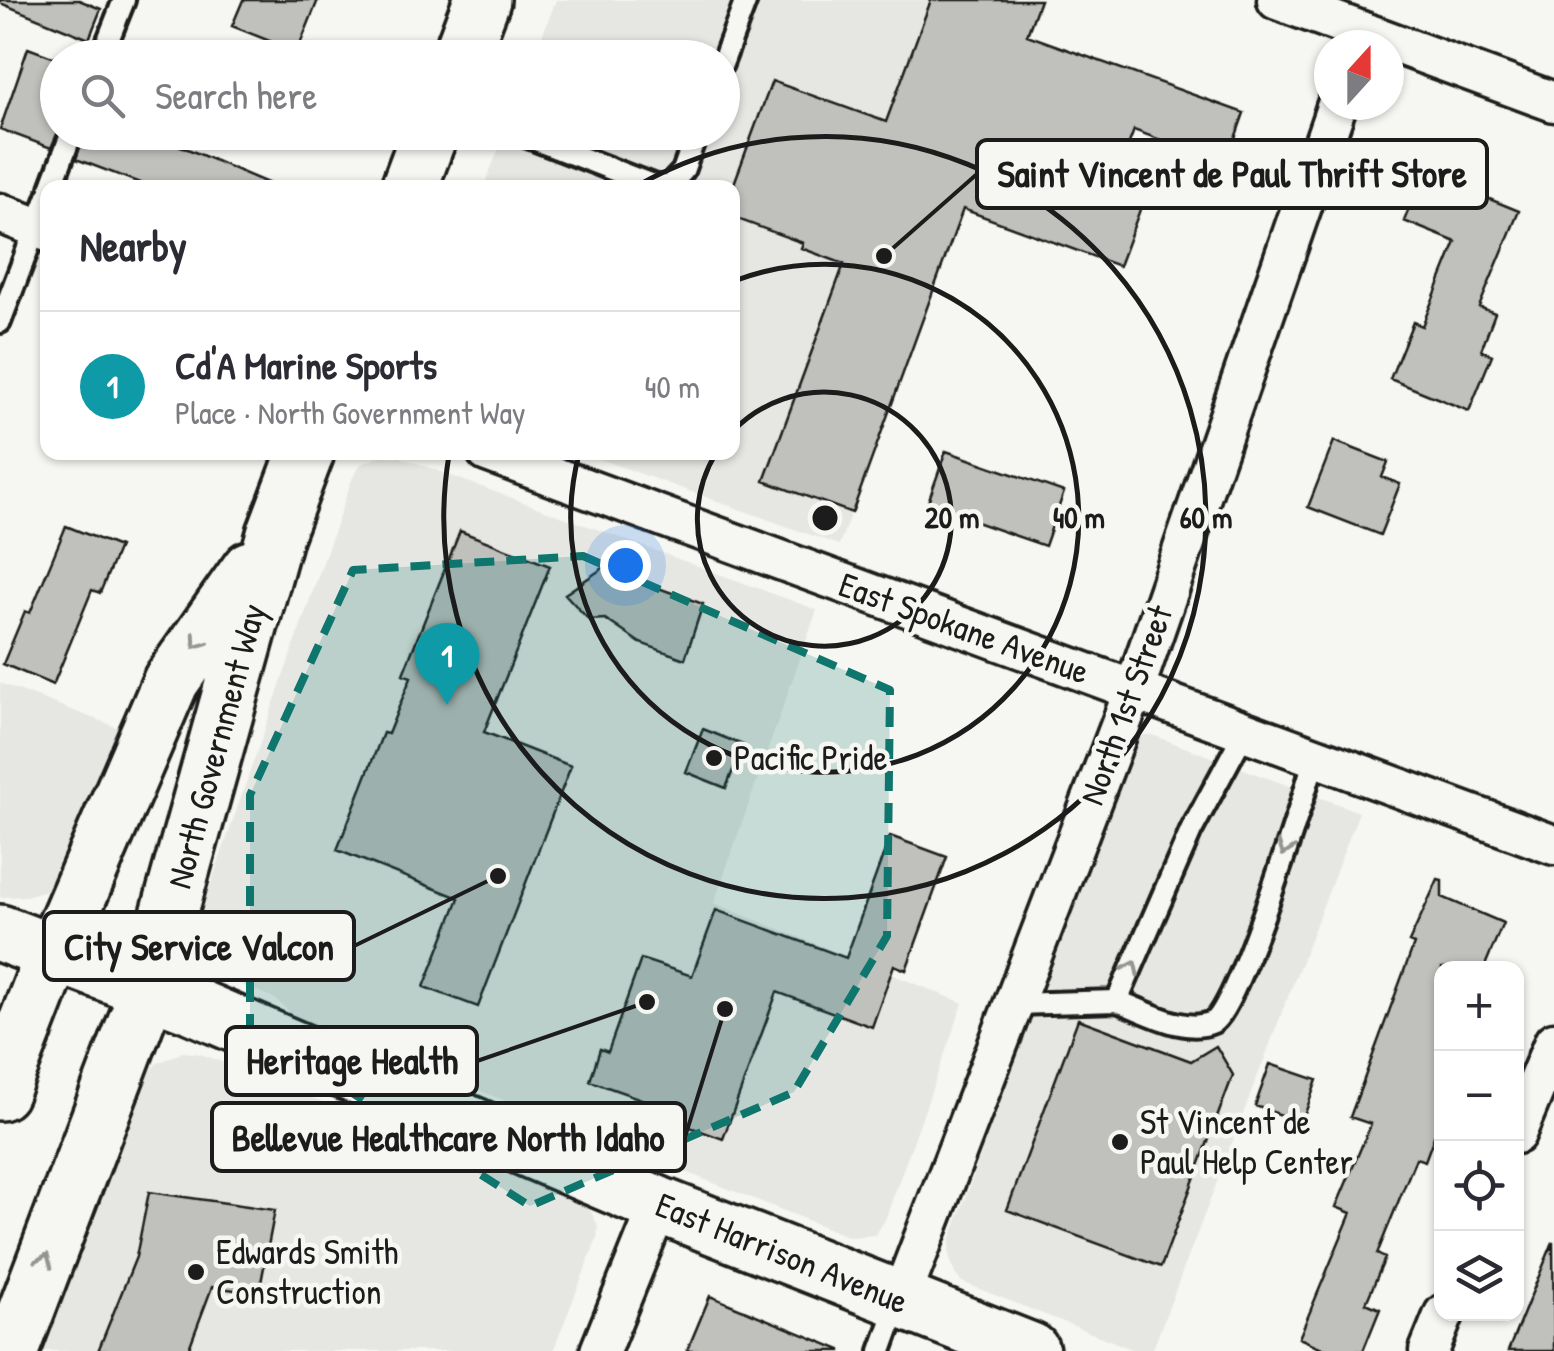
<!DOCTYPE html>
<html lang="en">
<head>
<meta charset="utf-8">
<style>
  body { margin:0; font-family:"Patrick Hand",sans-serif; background:#f2f2f3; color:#2b2b33 }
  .controls { position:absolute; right:30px; bottom:30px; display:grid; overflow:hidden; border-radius:20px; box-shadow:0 2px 8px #0004 }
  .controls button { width:90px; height:90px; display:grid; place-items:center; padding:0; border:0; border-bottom:2px solid #e1e1e2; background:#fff; color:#2b2b33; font:50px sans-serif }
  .compass { position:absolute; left:1314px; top:30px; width:90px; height:90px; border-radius:50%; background:#fff; box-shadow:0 2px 8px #0004; rotate:21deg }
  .you { position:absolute; left:625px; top:565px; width:35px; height:35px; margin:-25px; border:8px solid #fff; border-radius:50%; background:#1a73e8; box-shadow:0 0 0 15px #1a73e833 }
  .badge { display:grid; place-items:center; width:65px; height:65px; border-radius:50%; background:#0f766e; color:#fff; font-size:32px; font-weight:700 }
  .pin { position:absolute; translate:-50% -82px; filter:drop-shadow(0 2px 5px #0008) }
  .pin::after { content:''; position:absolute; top:52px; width:35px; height:30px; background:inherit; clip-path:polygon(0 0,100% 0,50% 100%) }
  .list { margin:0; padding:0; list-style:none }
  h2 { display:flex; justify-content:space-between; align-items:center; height:130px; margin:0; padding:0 40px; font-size:42px }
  h2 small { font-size:32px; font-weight:400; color:#7c7c81 }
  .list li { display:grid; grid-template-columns:65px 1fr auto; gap:30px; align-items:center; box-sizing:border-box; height:150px; padding:0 40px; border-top:2px solid #e1e1e2 }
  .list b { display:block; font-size:38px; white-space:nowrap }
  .list p { margin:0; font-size:32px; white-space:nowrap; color:#7c7c81 }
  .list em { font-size:32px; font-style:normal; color:#7c7c81 }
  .icon { flex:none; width:55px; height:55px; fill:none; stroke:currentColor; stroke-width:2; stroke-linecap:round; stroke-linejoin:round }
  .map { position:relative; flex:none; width:1554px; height:1351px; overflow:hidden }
  .search { position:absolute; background:#fff; box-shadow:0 2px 8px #0004; left:40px; top:40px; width:700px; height:110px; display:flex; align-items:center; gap:25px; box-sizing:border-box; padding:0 35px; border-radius:55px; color:#7c7c81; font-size:38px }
  .panel { position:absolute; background:#fff; box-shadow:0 2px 8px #0004; left:40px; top:180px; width:700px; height:280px; border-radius:20px }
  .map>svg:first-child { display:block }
  .built { fill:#e6e6e2 }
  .building { fill:#c0c0bd; stroke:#1c1c1c; stroke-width:2.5 }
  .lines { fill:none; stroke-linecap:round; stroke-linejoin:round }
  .lane-casing { stroke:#1c1c1c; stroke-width:28 }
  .street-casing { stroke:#1c1c1c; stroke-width:45 }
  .secondary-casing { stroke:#1c1c1c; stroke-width:62 }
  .lane { stroke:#f6f6f2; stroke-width:20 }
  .street { stroke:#f6f6f2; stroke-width:38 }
  .secondary { stroke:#f6f6f2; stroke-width:55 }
  .oneway { stroke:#949492 }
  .marked { fill:#0f766e; fill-opacity:0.2; stroke:#0f766e; stroke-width:8; stroke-dasharray:20 12; stroke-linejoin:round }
  .ring { fill:none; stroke:#1c1c1c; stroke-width:5 }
  .poi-dot { fill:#1c1c1c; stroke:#f6f6f2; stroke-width:4 }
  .labels { text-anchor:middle; stroke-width:9; stroke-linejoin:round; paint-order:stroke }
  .street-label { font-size:35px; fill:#1c1c1c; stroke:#f6f6f2 }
  .poi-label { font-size:35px; fill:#1c1c1c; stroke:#f6f6f2; text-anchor:start }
  .centre { fill:#1c1c1c; stroke:#f6f6f2; stroke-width:5 }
  .ring-label { font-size:30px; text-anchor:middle; font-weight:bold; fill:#1c1c1c; stroke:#f6f6f2; stroke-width:9; stroke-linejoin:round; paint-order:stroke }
  .leader { fill:none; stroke:#1c1c1c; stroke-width:4 }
  .callout-dot { fill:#1c1c1c; stroke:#f6f6f2; stroke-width:4 }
  .callout { fill:#f6f6f2; stroke:#1c1c1c; stroke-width:4 }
  .callout-label { font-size:38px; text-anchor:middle; font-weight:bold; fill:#1c1c1c }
</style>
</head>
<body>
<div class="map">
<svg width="1554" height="1351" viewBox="0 0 1554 1351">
  <rect width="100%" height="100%" fill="#f6f6f2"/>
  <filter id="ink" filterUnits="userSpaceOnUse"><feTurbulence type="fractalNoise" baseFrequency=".01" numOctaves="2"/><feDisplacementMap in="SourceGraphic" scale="20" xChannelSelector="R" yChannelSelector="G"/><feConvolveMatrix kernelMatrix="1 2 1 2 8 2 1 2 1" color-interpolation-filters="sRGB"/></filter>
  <g filter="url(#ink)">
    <path class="built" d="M 556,0 L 1042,0 L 839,545 L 583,453 L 732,452 L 732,188 L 483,188 L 505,133 L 722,132 L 722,58 L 534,57 Z
      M 381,456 L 400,457 L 817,610 L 714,903 L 963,1003 L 885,1220 L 875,1235 L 850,1237 L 296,1018 L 274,998 L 215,974 L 199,958 L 199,918 L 352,479 L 361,464 Z
      M 0,683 L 124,730 L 66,874 L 52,888 L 26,896 L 0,897 Z
      M 1140,735 L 1152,735 L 1359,812 L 1152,1351 L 1137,1351 L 962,1282 L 955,1274 L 949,1255 L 950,1241 L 1126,749 Z
      M 183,1052 L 201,1054 L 579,1203 L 590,1210 L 598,1226 L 597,1239 L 553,1351 L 39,1351 L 142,1083 L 156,1064 Z"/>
    <path class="building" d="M 0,0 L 79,0 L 101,9 L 89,39 L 0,3 Z
      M 243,0 L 318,0 L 297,52 L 232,26 Z
      M 931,0 L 1040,0 L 1027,35 L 1244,113 L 1226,164 L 1134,130 L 1109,196 L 1141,207 L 1119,266 L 963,209 L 852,513 L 764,481 L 844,264 L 801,248 L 803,243 L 732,217 L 732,189 L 772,81 L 886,122 Z
      M 28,48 L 58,59 L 58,132 L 51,148 L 0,129 Z
      M 85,132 L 148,132 L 279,188 L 153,188 L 76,159 Z
      M 1455,170 L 1488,183 L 1482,196 L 1519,211 L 1479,307 L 1495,313 L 1481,350 L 1492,355 L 1469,411 L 1390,379 L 1413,322 L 1422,326 L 1456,242 L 1404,221 L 1424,172 L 1449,183 Z
      M 1334,441 L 1388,462 L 1382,477 L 1400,484 L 1380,535 L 1308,507 Z
      M 946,451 L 1064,492 L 1045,546 L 927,505 Z
      M 66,526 L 119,547 L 100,593 L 92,590 L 53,685 L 3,664 L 25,611 L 30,613 Z
      M 460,531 L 550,566 L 484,732 L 571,766 L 478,1007 L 424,987 L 459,898 L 337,850 L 383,733 L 388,734 L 411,677 L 403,674 Z
      M 606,566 L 617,581 L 639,581 L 703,604 L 685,659 L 640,643 L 605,619 L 589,620 L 565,594 Z
      M 703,729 L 743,745 L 726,788 L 686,772 Z
      M 890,836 L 947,857 L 906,970 L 894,965 L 872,1027 L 777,992 L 723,1139 L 643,1110 L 647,1101 L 590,1081 L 600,1049 L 608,1052 L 641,959 L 692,976 L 716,910 L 846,958 Z
      M 1438,879 L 1442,880 L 1442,897 L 1503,923 L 1484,968 L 1442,968 L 1442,1115 L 1425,1161 L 1416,1158 L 1377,1254 L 1385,1258 L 1366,1303 L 1380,1309 L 1363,1351 L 1329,1351 L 1299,1338 L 1351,1213 L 1336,1207 L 1371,1124 L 1350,1117 L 1414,944 L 1409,942 Z
      M 1078,1019 L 1191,1061 L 1216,1046 L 1233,1075 L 1161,1267 L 1007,1210 Z
      M 1270,1064 L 1317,1080 L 1302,1122 L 1255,1106 Z
      M 149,1192 L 275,1210 L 259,1293 L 212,1287 L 188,1351 L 98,1351 L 136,1257 Z
      M 1553,1242 L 1554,1351 L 1508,1351 Z
      M 710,1296 L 841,1350 L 841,1351 L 687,1351 Z"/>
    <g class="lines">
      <g class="lane-casing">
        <path id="lane" d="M 101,58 L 124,0
          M 722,64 L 746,0
          M 515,132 L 655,186 L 669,186 L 683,171 L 697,132
          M 51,188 L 72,132
          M 0,322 L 48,196
          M 1245,731 L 1191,831 L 1117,1001 C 1144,1010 1184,1035 1213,1022 C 1237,1010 1305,794 1315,757
          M 1014,1004 L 1117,1001
          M 881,1351 L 899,1301"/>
      </g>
      <g class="street-casing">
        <path id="street" d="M 1277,0 L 1554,102
          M 0,213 L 48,232
          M 487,452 L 1554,845
          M 1516,1134 L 1554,1042
          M 900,1300 L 1134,690 L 1337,105
          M 600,1351 L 659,1205
          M 1429,1351 L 1444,1314"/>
      </g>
      <g class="secondary-casing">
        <path id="secondary" d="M 460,58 L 482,0
          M 409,188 L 430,132
          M 0,933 L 191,1005 L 659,1205 L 1031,1351
          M 0,1092 L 54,953 L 171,681 L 250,569
          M 11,1351 L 148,990 L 275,534 L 306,452"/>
      </g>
      <use href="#lane" class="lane"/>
      <use href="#street" class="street"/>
      <use href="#secondary" class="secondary"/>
    </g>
    <defs><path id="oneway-chevron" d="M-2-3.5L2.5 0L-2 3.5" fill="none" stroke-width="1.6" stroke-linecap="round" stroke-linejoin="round" transform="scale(2.5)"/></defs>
    <g class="oneway">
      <use href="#oneway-chevron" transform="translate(198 642) rotate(125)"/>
      <use href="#oneway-chevron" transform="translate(1285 849) rotate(110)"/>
      <use href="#oneway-chevron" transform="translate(1132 968) rotate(-65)"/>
      <use href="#oneway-chevron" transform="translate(45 1260) rotate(-69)"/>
    </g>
  </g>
  <path class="marked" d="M 583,556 L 890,690 L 887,936 L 794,1092 L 530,1206 L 250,1028 L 250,795 L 353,570 Z"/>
  <g class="ring">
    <path d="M733 431A127 127 0 1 1 716 453"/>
    <path d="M734 281A254 254 0 1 1 579 454"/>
    <path d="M637 186A381 381 0 1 1 449 455"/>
  </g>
  <g class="poi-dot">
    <circle cx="714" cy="758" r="10"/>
    <circle cx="1120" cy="1142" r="10"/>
    <circle cx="196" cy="1272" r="10"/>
  </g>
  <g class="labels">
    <g class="street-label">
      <text transform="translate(964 628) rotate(20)" y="12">East Spokane Avenue</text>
      <text transform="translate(1126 705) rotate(-70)" y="12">North 1st Street</text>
      <text transform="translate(216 746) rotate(-75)" y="12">North Government Way</text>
      <text transform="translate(782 1253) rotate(22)" y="12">East Harrison Avenue</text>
    </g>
    <g class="poi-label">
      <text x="734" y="770">Pacific Pride</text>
      <text x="1140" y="1134">St Vincent de<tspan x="1140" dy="40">Paul Help Center</tspan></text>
      <text x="216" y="1264">Edwards Smith<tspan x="216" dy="40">Construction</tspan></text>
    </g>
  </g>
  <circle cx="825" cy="518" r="15" class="centre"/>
  <g class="ring-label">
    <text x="952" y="528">20 m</text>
    <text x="1079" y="528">40 m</text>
    <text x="1206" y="528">60 m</text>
  </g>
  <path class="leader" d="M884 256L977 174M498 876L354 946M647 1002L477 1061M725 1009L685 1137"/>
  <g class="callout-dot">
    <circle cx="884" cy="256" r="10"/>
    <circle cx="498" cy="876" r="10"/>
    <circle cx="647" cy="1002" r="10"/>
    <circle cx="725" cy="1009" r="10"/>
  </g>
  <g class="callout">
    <rect x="977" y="140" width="510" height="68" rx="10"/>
    <rect x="44" y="912" width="310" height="68" rx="10"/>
    <rect x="226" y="1027" width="251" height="68" rx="10"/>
    <rect x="212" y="1103" width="473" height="68" rx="10"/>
  </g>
  <g class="callout-label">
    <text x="1232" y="187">Saint Vincent de Paul Thrift Store</text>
    <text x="199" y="960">City Service Valcon</text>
    <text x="352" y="1074">Heritage Health</text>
    <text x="448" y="1151">Bellevue Healthcare North Idaho</text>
  </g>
</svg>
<div class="controls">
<button>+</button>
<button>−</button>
<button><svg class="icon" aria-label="locate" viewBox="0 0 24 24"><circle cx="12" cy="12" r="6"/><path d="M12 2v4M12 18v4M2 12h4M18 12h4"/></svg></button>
<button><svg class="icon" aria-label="layers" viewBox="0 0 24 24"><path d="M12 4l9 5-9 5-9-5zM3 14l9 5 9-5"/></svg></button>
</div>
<svg class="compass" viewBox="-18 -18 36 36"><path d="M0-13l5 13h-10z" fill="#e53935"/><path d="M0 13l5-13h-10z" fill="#7c7c81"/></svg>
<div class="you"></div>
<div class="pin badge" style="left:447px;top:705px;background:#0f9aa8">1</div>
<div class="search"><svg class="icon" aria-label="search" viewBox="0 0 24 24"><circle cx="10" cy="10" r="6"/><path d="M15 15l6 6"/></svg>Search here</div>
<section class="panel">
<h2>Nearby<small></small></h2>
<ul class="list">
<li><span class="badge" style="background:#0f9aa8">1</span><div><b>Cd'A Marine Sports</b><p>Place · North Government Way</p></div><em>40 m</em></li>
</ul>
</section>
</div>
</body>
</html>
